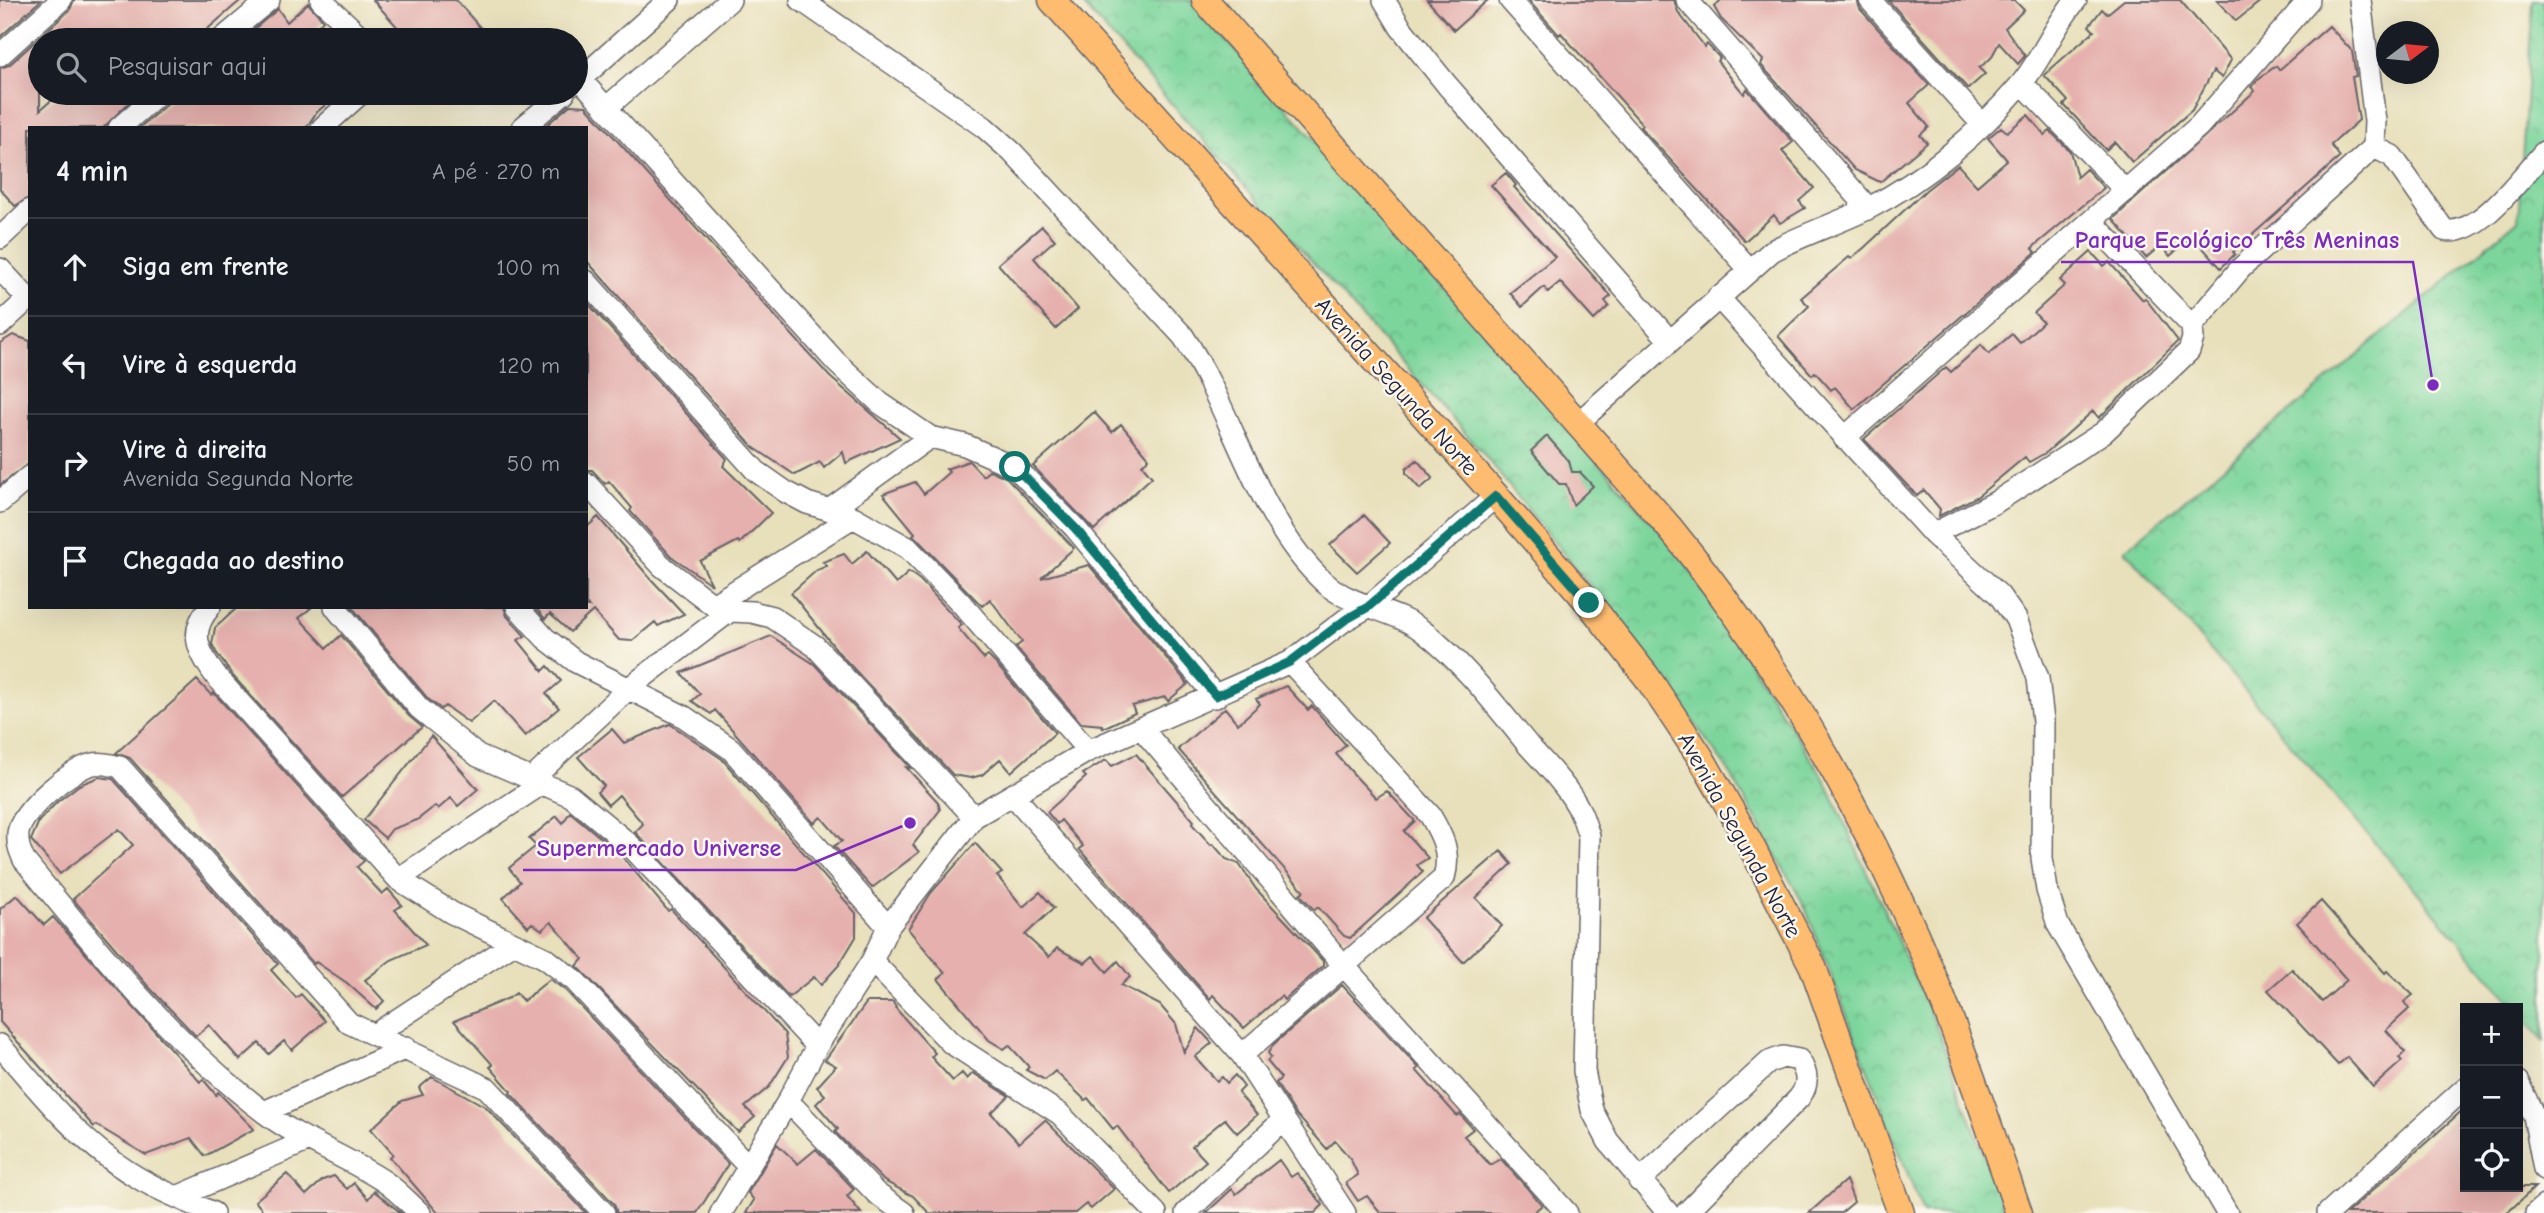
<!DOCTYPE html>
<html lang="pt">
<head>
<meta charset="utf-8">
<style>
  body { margin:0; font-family:"Comic Neue",sans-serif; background:#20242c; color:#f1f3f6 }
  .controls { position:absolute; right:21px; bottom:21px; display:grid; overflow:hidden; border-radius:0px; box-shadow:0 7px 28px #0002 }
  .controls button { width:63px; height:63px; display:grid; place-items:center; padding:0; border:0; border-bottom:2px solid #363941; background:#171b24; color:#f1f3f6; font:35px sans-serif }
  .compass { position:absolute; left:2376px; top:21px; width:63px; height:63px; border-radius:50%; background:#171b24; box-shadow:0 7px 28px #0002; rotate:74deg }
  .stop { position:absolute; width:21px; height:21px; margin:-16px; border:5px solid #0f766e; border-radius:50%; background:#fff }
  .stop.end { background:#0f766e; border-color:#fff; box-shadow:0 2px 7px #0008 }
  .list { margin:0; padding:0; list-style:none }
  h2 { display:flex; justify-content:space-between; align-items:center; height:91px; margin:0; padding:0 28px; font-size:30px }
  h2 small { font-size:23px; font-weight:400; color:#9ea1a6 }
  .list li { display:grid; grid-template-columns:46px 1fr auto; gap:21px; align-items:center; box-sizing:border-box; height:98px; padding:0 28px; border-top:2px solid #363941 }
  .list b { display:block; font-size:26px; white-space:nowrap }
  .list p { margin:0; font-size:23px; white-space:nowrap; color:#9ea1a6 }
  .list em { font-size:23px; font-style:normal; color:#9ea1a6 }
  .icon { flex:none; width:38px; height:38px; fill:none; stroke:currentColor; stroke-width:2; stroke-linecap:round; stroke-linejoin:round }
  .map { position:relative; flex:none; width:2544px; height:1213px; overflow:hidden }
  .search { position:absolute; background:#171b24; box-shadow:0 7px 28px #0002; left:28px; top:28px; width:560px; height:77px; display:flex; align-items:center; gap:18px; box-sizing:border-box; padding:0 24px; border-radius:38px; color:#9ea1a6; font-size:26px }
  .panel { position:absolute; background:#171b24; box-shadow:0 7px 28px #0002; left:28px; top:126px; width:560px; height:483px; border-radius:0px }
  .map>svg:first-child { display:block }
  .park { fill:url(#park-crowns); stroke:#4e7c6b; stroke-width:2 }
  .building { fill:#e5b0ad }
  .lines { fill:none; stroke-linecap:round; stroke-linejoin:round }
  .minor-casing { stroke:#676468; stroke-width:24 }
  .major-casing { stroke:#676468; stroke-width:29 }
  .minor { stroke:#fff; stroke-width:21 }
  .major { stroke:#febc70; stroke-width:26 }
  .route { stroke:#0f766e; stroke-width:9 }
  .labels { text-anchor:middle; stroke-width:5; stroke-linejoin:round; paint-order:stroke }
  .street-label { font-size:23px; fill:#22223b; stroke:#fbf7ec }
  .leader { fill:none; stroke:#7b2cbf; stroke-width:2.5 }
  .callout-dot { fill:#7b2cbf; stroke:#fbf7ec; stroke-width:2.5 }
  .callout-label { font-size:24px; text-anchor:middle; font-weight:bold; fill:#7b2cbf; stroke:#fbf7ec; stroke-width:5; stroke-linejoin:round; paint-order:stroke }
</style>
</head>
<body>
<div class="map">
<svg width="2544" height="1213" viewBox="0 0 2544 1213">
  <defs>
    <pattern id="park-crowns" width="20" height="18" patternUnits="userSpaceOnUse" patternTransform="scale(1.75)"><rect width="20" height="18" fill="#7bd59b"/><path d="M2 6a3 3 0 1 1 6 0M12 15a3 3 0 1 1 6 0" fill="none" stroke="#6ab786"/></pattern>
  </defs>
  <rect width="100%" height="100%" fill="#fbf7ec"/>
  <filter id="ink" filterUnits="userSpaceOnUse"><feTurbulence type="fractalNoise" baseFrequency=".0143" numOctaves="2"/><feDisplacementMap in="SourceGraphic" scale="14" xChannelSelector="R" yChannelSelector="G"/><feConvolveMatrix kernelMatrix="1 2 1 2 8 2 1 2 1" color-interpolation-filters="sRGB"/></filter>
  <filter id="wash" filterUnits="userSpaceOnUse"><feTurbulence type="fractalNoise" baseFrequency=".00686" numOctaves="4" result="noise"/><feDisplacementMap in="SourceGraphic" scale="28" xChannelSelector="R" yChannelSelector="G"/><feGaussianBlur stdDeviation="1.57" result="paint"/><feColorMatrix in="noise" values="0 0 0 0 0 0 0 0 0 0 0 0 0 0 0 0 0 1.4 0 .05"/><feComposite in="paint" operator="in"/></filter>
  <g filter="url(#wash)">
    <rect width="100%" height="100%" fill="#e8e0bb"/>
    <path class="park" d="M 1079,0 L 1191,0 L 1679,553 L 1826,782 L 1932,1016 L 2006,1213 L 1923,1213 L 1804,905 L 1730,773 L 1641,649 L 1480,450 Z
      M 2533,0 L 2544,0 L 2544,1041 L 2125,550 L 2518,220 Z"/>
    <g id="blocks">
      <path class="building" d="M 0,0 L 41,0 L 0,37 Z
        M 74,0 L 241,0 L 195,40 L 40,40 L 40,110 L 60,93 L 139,93 L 103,128 L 30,128 L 30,197 L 15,206 L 0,189 L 0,68 L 9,65 L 70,10 Z
        M 373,0 L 456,0 L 491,40 L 409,40 Z
        M 1427,0 L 1488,0 L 1454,30 Z
        M 1528,0 L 1674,0 L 1678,12 L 1705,47 L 1707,44 L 1720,58 L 1717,61 L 1744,94 L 1747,89 L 1793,142 L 1782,151 L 1814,188 L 1799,201 L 1805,208 L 1780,223 L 1774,215 L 1745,241 L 1640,127 L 1643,125 L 1561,33 L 1559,35 Z
        M 1721,0 L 1857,0 L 1860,9 L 1929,85 L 1909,103 L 1929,127 L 1920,135 L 1927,143 L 1880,182 L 1855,170 L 1761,65 L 1763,60 L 1721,19 L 1714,7 Z
        M 1888,0 L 2014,0 L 2024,10 L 2005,28 L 2025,56 L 2018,64 L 1999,43 L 1991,58 L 1979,68 L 1985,74 L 1968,89 Z
        M 2124,0 L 2180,0 L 2231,60 L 2222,78 L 2213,71 L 2192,110 L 2132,162 L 2115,142 L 2106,150 L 2064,105 L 2068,101 L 2044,75 L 2094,31 L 2089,26 L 2102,9 L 2107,14 Z
        M 2217,0 L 2262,0 L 2236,21 Z
        M 308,3 L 323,20 L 307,40 L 241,40 L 278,9 L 287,22 Z
        M 2329,26 L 2352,51 L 2356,76 L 2352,77 L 2359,120 L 2331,145 L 2340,157 L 2233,252 L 2235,254 L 2221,268 L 2192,236 L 2170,256 L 2161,245 L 2146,258 L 2113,219 L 2255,91 L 2251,87 L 2258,79 L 2276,66 L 2279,70 Z
        M 172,93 L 269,93 L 277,100 L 285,93 L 339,93 L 316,113 L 306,128 L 139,128 L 168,103 Z
        M 570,105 L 586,106 L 830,377 L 900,438 L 846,463 L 843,452 L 824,468 L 820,462 L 795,475 L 753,447 L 586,260 L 586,128 L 543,128 Z
        M 2028,115 L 2045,135 L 2050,131 L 2070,151 L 2077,177 L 2086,169 L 2104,188 L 2032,248 L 2036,252 L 1854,409 L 1835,387 L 1831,390 L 1815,372 L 1812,375 L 1778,336 L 1809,306 L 1801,298 L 1849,257 L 1851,259 L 1865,247 L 1926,190 L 1958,165 L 1977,186 L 2007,160 L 1988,138 L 2001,127 L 2007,132 Z
        M 1506,173 L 1516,185 L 1514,187 L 1611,296 L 1605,301 L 1609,306 L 1594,320 L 1560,282 L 1548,292 L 1544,287 L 1522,307 L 1510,293 L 1555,257 L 1491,185 Z
        M 1042,226 L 1055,240 L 1034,258 L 1078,309 L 1056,329 L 998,264 Z
        M 2091,252 L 2104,266 L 2109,262 L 2143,300 L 2145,298 L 2178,341 L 2099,418 L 2093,411 L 2047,452 L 2029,462 L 2025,457 L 1978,496 L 1939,516 L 1940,509 L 1924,490 L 1917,496 L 1864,439 L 1946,367 L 1951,372 L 1981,345 L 1989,354 L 2012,334 L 2020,343 L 2043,322 L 2034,313 L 2065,285 L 2060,280 Z
        M 586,301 L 727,459 L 723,466 L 771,513 L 740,543 L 738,541 L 700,561 L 712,585 L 671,556 L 630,511 L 632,508 L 609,481 L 605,484 L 592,470 L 586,470 Z
        M 13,335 L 30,341 L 30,463 L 0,485 L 0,343 Z
        M 1094,412 L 1112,432 L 1121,424 L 1149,458 L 1142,465 L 1152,477 L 1094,530 L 1033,466 Z
        M 1547,436 L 1569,461 L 1572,472 L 1580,472 L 1593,486 L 1573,505 L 1566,484 L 1559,484 L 1531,451 Z
        M 1417,460 L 1433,478 L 1420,489 L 1406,473 L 1406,469 Z
        M 969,461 L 983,476 L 990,470 L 1007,478 L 1074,548 L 1041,578 L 1089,565 L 1188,684 L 1168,701 L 1165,697 L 1132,706 L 1135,713 L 1103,728 L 1102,725 L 1081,723 L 1016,647 L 1022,642 L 990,599 L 982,606 L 913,535 L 915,533 L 883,494 L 915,482 L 924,494 L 949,472 L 946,469 Z
        M 1364,515 L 1390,543 L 1357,572 L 1330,545 Z
        M 598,517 L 649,577 L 684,614 L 658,626 L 655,622 L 632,641 L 619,640 L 593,611 L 570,632 L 550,614 L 545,619 L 535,607 L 589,607 L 586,604 L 586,528 Z
        M 867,551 L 896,584 L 909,572 L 920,580 L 962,625 L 958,628 L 984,659 L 988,656 L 996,664 L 1055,733 L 1011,772 L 1000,759 L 982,775 L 971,778 L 953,775 L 840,654 L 791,593 L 817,570 L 827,566 L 823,562 L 844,554 L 852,564 Z
        M 238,607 L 312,607 L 299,618 L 327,648 L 341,635 L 409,716 L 422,727 L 342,797 L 233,676 L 216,652 L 212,644 L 215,628 Z
        M 352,607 L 504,607 L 507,616 L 525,636 L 518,640 L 543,671 L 548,666 L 561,681 L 546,694 L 559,708 L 525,736 L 494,701 L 469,723 L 445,706 L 441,709 L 428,699 Z
        M 771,636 L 814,664 L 911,768 L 906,767 L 938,802 L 940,810 L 913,845 L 919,852 L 872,888 L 834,846 L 842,841 L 821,817 L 814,823 L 715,710 L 711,714 L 692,701 L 700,694 L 681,673 Z
        M 197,680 L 211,695 L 214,693 L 364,861 L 357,867 L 382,894 L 388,889 L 402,905 L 395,910 L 426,945 L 391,960 L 365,980 L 384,1001 L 376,1009 L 347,983 L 316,962 L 314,964 L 130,758 L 116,753 Z
        M 1286,686 L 1308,710 L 1312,706 L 1346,745 L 1336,754 L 1357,778 L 1376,798 L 1387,791 L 1415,821 L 1404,831 L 1428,858 L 1417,865 L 1423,872 L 1350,938 L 1344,936 L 1318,907 L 1314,910 L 1300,894 L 1304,891 L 1178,749 L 1225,708 L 1238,724 L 1260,704 L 1256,699 Z
        M 670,724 L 722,759 L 856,913 L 856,937 L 839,965 L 821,985 L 814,977 L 789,997 L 635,832 L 643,824 L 619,795 L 608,805 L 597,792 L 604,786 L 578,757 L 612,729 L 624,743 Z
        M 431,736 L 478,789 L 458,806 L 451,798 L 438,809 L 435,806 L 417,820 L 392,829 L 385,838 L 364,820 Z
        M 1136,754 L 1194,821 L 1192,824 L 1211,845 L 1213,844 L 1226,859 L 1239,864 L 1256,889 L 1323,961 L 1323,966 L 1284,1000 L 1281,996 L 1244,1028 L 1213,995 L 1210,999 L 1079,849 L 1083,846 L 1061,820 L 1057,824 L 1047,812 L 1086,777 L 1083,774 L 1106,760 L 1112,766 Z
        M 99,777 L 113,779 L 278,964 L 271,970 L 296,998 L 301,994 L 325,1021 L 292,1050 L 284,1041 L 269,1054 L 259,1043 L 240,1060 L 209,1025 L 196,1036 L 147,985 L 73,899 L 133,845 L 119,829 L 60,874 L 31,840 L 39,821 L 57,802 L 79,785 Z
        M 570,812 L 620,854 L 668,911 L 671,909 L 785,1034 L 788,1057 L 769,1087 L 745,1107 L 755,1117 L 738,1132 L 577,966 L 583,959 L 551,922 L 542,930 L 532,923 L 528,927 L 503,898 L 520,882 L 509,868 L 536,846 L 529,839 L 557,816 L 563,823 Z
        M 975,843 L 1002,873 L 997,876 L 1023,907 L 1040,892 L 1054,908 L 1025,935 L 1049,957 L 1057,948 L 1085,963 L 1093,956 L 1107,972 L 1118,961 L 1130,977 L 1121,985 L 1160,1005 L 1176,1024 L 1184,1053 L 1198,1028 L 1212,1043 L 1195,1057 L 1217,1081 L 1222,1077 L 1227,1083 L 1235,1075 L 1244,1087 L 1238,1093 L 1257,1115 L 1237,1133 L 1225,1119 L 1192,1146 L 1206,1161 L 1169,1193 L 1117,1126 L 1113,1129 L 1088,1098 L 1085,1100 L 1055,1071 L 1045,1080 L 1026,1070 L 1029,1067 L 1009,1045 L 1004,1049 L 989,1040 L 938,979 L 945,973 L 908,929 L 931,893 Z
        M 1501,851 L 1512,864 L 1476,898 L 1502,926 L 1463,962 L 1423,918 Z
        M 17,895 L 44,925 L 53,917 L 200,1082 L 203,1079 L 216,1095 L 218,1092 L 254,1129 L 205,1156 L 191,1138 L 146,1155 L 96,1125 L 94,1127 L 0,1022 L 0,909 Z
        M 2321,901 L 2385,973 L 2387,971 L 2413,995 L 2404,1002 L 2409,1009 L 2386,1030 L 2405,1052 L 2399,1058 L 2402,1061 L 2373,1087 L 2347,1057 L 2338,1065 L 2268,990 L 2292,969 L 2322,1002 L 2347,980 L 2297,923 Z
        M 550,979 L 566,991 L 728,1164 L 697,1213 L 617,1213 L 614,1204 L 510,1093 L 511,1091 L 490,1067 L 493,1065 L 454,1021 L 509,998 L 516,993 L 523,1001 Z
        M 1342,985 L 1419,1068 L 1416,1070 L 1457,1116 L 1460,1114 L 1473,1129 L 1464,1136 L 1490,1165 L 1501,1159 L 1542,1205 L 1533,1213 L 1381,1213 L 1367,1196 L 1358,1201 L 1346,1183 L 1358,1175 L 1350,1158 L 1335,1141 L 1327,1149 L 1295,1113 L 1276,1083 L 1281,1078 L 1267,1061 L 1271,1057 L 1268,1053 L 1274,1044 Z
        M 867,1002 L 893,1002 L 897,1010 L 935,1053 L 931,1057 L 953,1081 L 962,1073 L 967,1079 L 973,1073 L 1009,1096 L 991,1113 L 1019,1143 L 1045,1120 L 1114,1189 L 1091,1209 L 1086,1204 L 1075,1213 L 929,1213 L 913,1196 L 884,1181 L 835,1132 L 838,1129 L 816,1104 L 825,1095 L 817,1087 L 836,1066 L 825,1060 Z
        M 432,1077 L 486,1107 L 586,1213 L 438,1213 L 390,1157 L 393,1154 L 371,1129 L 402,1101 L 423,1095 L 419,1088 Z
        M 2465,1108 L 2465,1187 L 2535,1187 L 2507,1213 L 2347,1213 Z
        M 777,1144 L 798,1164 L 816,1149 L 854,1189 L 847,1196 L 861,1213 L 746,1213 L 754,1200 L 748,1193 Z
        M 1279,1160 L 1291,1177 L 1297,1173 L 1323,1205 L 1315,1213 L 1206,1213 L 1232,1189 L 1236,1194 Z
        M 287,1174 L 306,1195 L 323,1180 L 334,1176 L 347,1189 L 354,1183 L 368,1199 L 374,1191 L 401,1213 L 265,1213 L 255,1201 Z
        M 1846,1180 L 1854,1202 L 1841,1213 L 1809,1213 Z"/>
    </g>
  </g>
  <g filter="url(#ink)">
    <use href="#blocks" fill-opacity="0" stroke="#676468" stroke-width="2"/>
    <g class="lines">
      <g class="minor-casing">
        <path id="minor" d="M 321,0 L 364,40
          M 801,0 L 984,127 L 1012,152 L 1183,336 C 1235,414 1255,518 1325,583 C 1353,608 1395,609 1424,632 C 1464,663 1496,706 1528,745 C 1546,765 1568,787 1580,811 C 1584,819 1586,828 1589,836 L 1584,1071 L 1592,1110 L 1608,1141 L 1668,1213
          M 1384,0 L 1401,28 L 1447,85 L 1670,341
          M 1510,0 L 1749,269
          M 1687,0 L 1868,208
          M 1870,0 L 1981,123
          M 221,40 L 269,0
          M 0,55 L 61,0
          M 580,79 L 836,362 L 880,403 L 930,437 L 965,445 L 1015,467 L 1075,528 L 1216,697
          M 576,83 L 669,0
          M 2022,83 L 2126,191
          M 606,108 L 730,0
          M 119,128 L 159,93
          M 322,128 L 361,93
          M 522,128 L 564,93
          M 2374,147 L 2392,156 L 2444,230 C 2477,239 2522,176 2544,152
          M 0,238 L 30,210
          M 0,269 L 30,301
          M 586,281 L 756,471 L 786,492 L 807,503 L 853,517 L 908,548 L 961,603 L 1088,751
          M 1718,297 L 1933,534 L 1999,595 L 2016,619 L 2038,678 L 2043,721 L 2042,858 L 2047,890 L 2058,925 L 2227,1213
          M 0,325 L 28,299
          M 2192,326 L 2241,268 L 2374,147 L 2375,121 L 2360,0
          M 1579,422 L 1772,251 C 1803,234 1837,224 1869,208 C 1926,179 1979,133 2021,84 C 2042,59 2054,26 2076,0
          M 1844,438 L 2199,126 L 2309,0
          M 586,483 L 662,566 L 713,605 L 730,611 L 752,612 L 772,617 L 815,646 L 974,817
          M 0,502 L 30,476
          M 829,510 L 930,437
          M 1933,534 L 1996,502 L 2104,432 L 2189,351 L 2193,338 L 2192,326 L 2092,222
          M 713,605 L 853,517
          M 210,607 C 188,632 198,651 215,675 L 398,879 L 452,913 L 545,958 L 575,981 L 748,1166
          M 335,607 L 419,708 L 478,756 L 571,796 L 629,844 L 817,1046
          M 517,607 L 545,638 L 576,662 L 683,716 L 731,749 L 888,927
          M 1142,729 L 1345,967 L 1567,1213
          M 532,779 L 629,688 L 730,611
          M 1013,795 L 1242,1055 L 1345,1213
          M 398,879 L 543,783
          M 872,961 L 951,1043 L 1060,1114 L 1156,1213
          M 374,1035 L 514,943
          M 0,1045 C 39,1092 82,1144 135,1176 C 159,1191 187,1201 213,1213
          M 1242,1055 L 1444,878 C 1451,853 1443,837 1430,815 L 1290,662
          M 2518,1082 L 2534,1116 L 2544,1169
          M 788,1101 L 876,1193 L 904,1213
          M 264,1112 L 406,1048
          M 1639,1181 L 1769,1062 L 1783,1057 L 1799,1060 C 1808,1074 1809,1085 1799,1098 L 1686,1213
          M 177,1197 L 309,1140
          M 420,1213 C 409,1203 397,1190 385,1182 C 346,1156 302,1141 265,1113 C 173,1043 97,950 24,860 C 20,851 17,844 18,833 C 22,810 70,769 93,764 C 103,762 111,765 120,767 L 349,1023 L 487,1088 L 604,1213
          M 721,1213 L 788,1101 L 817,1046 L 872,961 L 888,927 L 974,817 L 1088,751 L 1290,662 L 1345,620 L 1368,607 L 1496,496
          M 1186,1213 L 1283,1120
          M 2328,1213 L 2465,1088
          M 2536,1213 L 2544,1206"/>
      </g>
      <g class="major-casing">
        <path id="major" d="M 1052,0 L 1496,496 L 1589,603 L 1647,677 L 1701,758 L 1748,840 L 1813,967 L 1901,1213
          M 1205,0 L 1669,527 C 1785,668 1874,829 1942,998 C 1970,1069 1994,1142 2019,1213"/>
      </g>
      <use href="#minor" class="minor"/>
      <use href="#major" class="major"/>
    </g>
  </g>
  <g class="lines" filter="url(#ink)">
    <path class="route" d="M 1015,467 L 1075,528 L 1216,696 L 1290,662 L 1345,620 L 1368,607 L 1496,496 L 1589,603"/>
  </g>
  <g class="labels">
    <g class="street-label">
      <text transform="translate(1397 386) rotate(48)" y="8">Avenida Segunda Norte</text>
      <text transform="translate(1740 835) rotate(61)" y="8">Avenida Segunda Norte</text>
    </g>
  </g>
  <path class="leader" d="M2433 385L2413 262H2061M910 823L796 870H523"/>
  <g class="callout-dot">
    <circle cx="2433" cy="385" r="7"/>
    <circle cx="910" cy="823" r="7"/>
  </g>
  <g class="callout-label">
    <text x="2237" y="248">Parque Ecológico Três Meninas</text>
    <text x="659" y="856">Supermercado Universe</text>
  </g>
</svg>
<div class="controls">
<button>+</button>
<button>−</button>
<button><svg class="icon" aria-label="locate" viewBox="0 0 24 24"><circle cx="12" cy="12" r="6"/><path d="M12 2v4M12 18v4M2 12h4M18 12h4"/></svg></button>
</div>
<svg class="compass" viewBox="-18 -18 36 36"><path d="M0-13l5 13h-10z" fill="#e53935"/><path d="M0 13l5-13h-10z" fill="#9ea1a6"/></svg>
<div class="stop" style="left:1015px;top:467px"></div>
<div class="stop end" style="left:1589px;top:603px"></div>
<div class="search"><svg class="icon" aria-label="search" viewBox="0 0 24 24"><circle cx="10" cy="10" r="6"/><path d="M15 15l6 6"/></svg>Pesquisar aqui</div>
<section class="panel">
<h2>4 min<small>A pé · 270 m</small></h2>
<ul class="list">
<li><svg class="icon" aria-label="ahead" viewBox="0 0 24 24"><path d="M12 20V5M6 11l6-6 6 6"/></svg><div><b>Siga em frente</b></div><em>100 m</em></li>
<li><svg class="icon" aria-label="left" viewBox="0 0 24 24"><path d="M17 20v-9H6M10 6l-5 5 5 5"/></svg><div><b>Vire à esquerda</b></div><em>120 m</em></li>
<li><svg class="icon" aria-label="right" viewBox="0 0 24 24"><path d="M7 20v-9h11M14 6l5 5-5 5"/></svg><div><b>Vire à direita</b><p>Avenida Segunda Norte</p></div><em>50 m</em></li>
<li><svg class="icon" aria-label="arrive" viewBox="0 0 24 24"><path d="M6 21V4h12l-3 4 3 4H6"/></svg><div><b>Chegada ao destino</b></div></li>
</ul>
</section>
</div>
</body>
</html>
